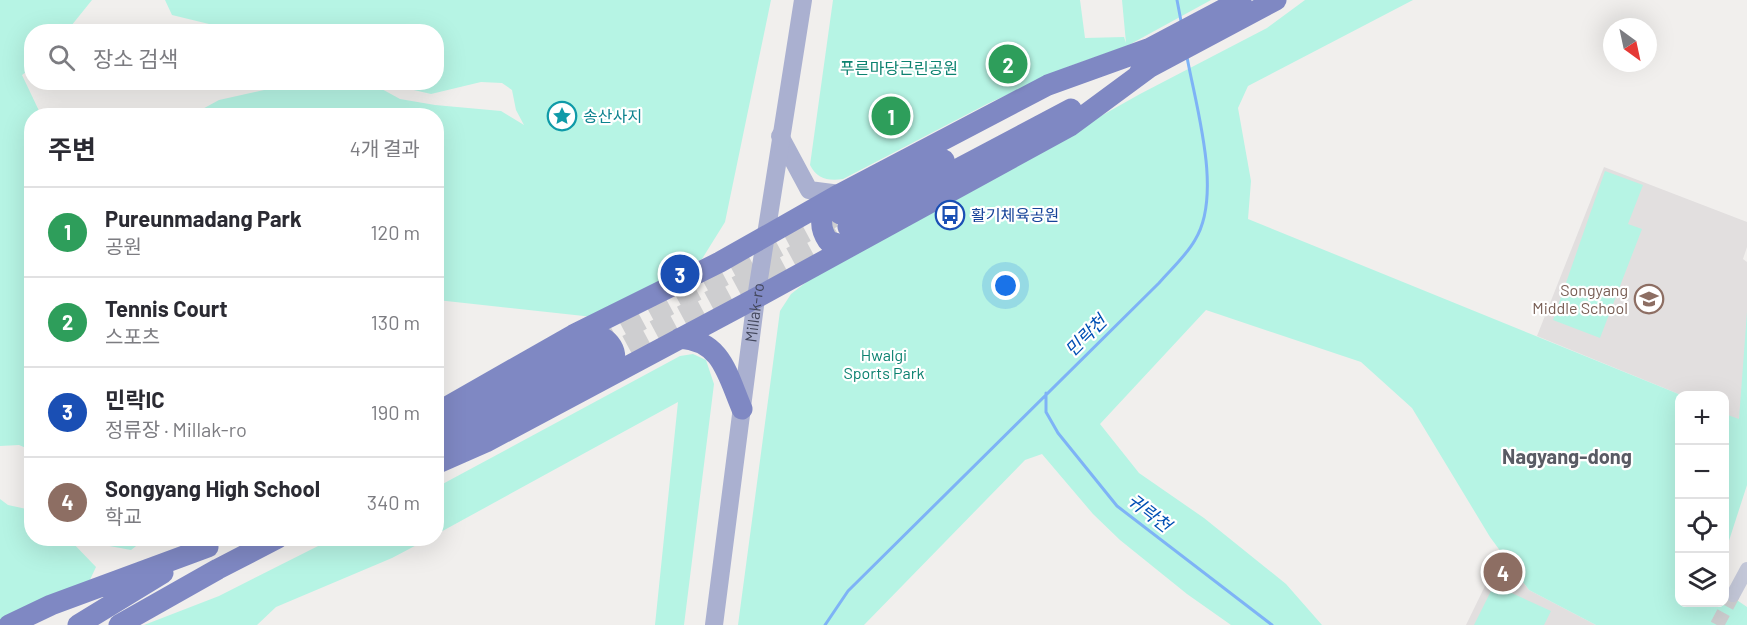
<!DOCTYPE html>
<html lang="ko">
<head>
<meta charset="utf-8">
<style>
  body { margin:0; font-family:Barlow,"Noto Sans KR",sans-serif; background:#f2f2f3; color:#2b2b33 }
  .controls { position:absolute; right:18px; bottom:18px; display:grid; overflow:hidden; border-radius:12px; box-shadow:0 6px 24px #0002 }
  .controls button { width:54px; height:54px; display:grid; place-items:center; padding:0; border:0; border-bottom:2px solid #e1e1e2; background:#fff; color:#2b2b33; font:30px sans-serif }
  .compass { position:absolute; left:1603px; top:18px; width:54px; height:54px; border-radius:50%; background:#fff; box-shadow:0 6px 24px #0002; rotate:147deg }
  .you { position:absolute; left:1006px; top:286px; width:21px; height:21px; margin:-15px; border:4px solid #fff; border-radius:50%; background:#1a73e8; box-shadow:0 0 0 9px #1a73e833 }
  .badge { display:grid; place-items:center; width:39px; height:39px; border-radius:50%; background:#0318f5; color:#fff; font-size:20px; font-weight:700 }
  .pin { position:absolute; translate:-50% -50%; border:3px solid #fff; box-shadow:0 2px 6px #0006 }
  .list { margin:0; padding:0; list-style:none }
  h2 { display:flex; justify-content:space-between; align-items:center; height:78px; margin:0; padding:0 24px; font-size:26px }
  h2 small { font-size:20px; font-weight:400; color:#7c7c81 }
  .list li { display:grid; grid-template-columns:39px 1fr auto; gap:18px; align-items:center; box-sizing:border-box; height:90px; padding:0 24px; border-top:2px solid #e1e1e2 }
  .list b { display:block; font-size:22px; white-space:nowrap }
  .list p { margin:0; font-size:20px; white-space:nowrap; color:#7c7c81 }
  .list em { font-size:20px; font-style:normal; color:#7c7c81 }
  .icon { flex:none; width:33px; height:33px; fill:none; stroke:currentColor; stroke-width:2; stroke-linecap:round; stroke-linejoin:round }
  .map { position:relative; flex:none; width:1747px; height:625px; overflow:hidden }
  .search { position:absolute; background:#fff; box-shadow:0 6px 24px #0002; left:24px; top:24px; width:420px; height:66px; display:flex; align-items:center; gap:15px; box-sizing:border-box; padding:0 21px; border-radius:24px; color:#7c7c81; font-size:22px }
  .panel { position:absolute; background:#fff; box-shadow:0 6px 24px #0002; left:24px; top:108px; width:420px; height:438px; border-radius:24px }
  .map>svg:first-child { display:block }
  .education { fill:#e2dfdf }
  .green { fill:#b6f4e4 }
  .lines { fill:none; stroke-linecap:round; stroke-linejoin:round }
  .stream { stroke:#7eb3f6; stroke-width:3 }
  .minor-tunnel { stroke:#ceced0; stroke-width:14; stroke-dasharray:14 7; stroke-linecap:butt }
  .highway-tunnel { stroke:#ceced0; stroke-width:21; stroke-dasharray:21 10; stroke-linecap:butt }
  .minor { stroke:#c5c9da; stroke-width:14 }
  .major { stroke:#aab0d0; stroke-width:18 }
  .highway { stroke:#7f88c3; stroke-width:21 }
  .labels { text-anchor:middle; stroke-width:4.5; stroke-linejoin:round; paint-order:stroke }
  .park-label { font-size:16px; fill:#0c8270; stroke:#fff }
  .culture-label { font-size:16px; fill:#0d838f; stroke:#fff; text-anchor:start }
  .transit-label { font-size:16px; fill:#164399; stroke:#fff; text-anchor:start }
  .education-label { font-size:16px; fill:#785e54; stroke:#fff; text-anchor:end }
  .street-label { font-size:16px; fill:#44485d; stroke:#fff }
  .water-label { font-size:18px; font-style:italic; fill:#004fb4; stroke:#fff }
  .quarter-label { font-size:20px; font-weight:bold; fill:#595b64; stroke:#fff }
</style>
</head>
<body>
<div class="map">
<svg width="1747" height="625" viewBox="0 0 1747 625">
  <rect width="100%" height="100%" fill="#f1efed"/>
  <path class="education" d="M 1604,167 L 1747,222 L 1747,247 L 1743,259 L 1747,262 L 1747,423 L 1725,414 L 1724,396 L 1681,395 L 1537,336 Z
    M 1501,553 L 1529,590 L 1596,625 L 1466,625 Z"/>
  <path class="green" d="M 0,0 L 92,0 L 67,31 L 32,32 L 31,68 L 22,75 L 41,115 L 32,116 L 31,450 L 19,445 L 0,446 Z
    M 165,0 L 771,0 L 725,222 L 702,259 L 593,317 L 437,300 L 436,116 L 197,115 L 197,112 L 219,100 L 273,88 L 369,82 L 400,99 L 435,105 L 501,111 L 524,125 L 516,110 L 512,90 L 502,83 L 481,82 L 431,94 L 401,87 L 394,83 L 436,82 L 436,32 L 205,31 L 209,24 L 172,15 Z
    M 833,0 L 1080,0 L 1085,38 L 1124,37 L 1126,43 L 1122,0 L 1211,0 L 1127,46 L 1070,66 L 987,104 L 843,179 C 828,181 817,179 810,165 Z
    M 1305,0 L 1413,0 L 1248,86 L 1238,108 L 1251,181 L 1248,219 L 1681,395 L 1680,602 L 1724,602 L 1725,592 L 1747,607 L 1747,625 L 1596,625 L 1529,590 L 1490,537 L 1412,408 L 1361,362 L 1206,310 L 1100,424 L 1139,473 L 1204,518 L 1286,584 L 1322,625 L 1231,625 L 1187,594 L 1120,540 L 1093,514 L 1042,454 L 1025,460 L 864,625 L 738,625 L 780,311 L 791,294 L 809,280 L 1140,94 L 1267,28 Z
    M 1605,171 L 1643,185 L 1628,224 L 1642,229 L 1600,338 L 1553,320 Z
    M 1747,312 L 1747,485 L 1725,553 L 1725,414 L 1739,419 Z
    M 693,354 L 706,360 L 714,384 L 684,625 L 655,625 L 678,402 L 437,534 L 437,487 L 680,356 Z
    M 0,499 L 8,505 L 31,510 L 32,538 L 69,539 L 96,567 L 88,584 L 0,625 Z
    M 334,538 L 428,539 L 392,558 L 276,607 L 257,625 L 144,625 L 219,596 Z
    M 100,539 L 145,539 L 131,550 L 104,545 Z
    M 1494,585 L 1551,611 L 1544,625 L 1474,625 Z"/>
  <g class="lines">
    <path class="stream" d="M 1177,0 L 1181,21
      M 1046,393 L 1046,412 L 1058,433 L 1117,506 L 1272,625
      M 825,625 L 848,591 L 1159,283 C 1171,269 1186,256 1195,240 C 1223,195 1196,107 1187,57"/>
    <path class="minor-tunnel" d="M 1717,625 L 1733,595"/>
    <path class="highway-tunnel" d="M 596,344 L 837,215
      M 600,360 L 848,227"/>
    <path class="minor" d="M 1733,595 L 1747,569"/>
    <g class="major">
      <path d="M 780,136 L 809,190 L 840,194"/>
      <path id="s1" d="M 714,625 L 756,298 L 803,0"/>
    </g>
    <path class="highway" d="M 1137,55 L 1241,0
      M 1139,73 L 1276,0
      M 835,199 C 821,212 817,224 828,241 L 849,247
      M 840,214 L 944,160
      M 848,227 L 1071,109
      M 586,333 C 610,335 623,353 609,375
      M 680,338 C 722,341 727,374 742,409
      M 436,413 L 573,335 L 720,262 L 840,194 L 1048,85 L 1148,49
      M 440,426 L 596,344
      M 450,444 L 600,360
      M 436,464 L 486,442 L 756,298 L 1070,126 L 1150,67
      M 9,625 L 51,605 L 208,547
      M 78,625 L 163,573
      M 119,625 L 218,569 L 278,538"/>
  </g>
  <defs>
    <g id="sight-ring" transform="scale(1.5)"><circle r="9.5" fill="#fff" stroke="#0f9aa8" stroke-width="1.5"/><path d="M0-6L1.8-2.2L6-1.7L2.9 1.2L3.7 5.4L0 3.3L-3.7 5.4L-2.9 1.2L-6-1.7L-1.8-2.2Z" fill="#0f9aa8"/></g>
    <g id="bus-ring" transform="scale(1.5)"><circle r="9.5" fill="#fff" stroke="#1a4fb4" stroke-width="1.5"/><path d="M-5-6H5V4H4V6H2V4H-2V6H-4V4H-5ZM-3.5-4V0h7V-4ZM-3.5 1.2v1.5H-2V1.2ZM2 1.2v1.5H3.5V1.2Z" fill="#1a4fb4"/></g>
    <g id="school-ring" transform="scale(1.5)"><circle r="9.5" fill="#fff" stroke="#8d6e63" stroke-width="1.5"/><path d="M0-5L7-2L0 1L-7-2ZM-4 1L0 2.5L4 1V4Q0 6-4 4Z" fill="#8d6e63"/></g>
  </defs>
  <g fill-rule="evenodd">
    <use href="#sight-ring" x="562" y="116"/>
    <use href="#bus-ring" x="950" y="215"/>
    <use href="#school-ring" x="1649" y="299"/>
  </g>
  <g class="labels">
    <g class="park-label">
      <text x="899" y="74">푸른마당근린공원</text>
      <text x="884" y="361">Hwalgi<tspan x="884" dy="18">Sports Park</tspan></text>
    </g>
    <g class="culture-label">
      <text x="583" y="122">송산사지</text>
    </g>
    <g class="transit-label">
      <text x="971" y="221">활기체육공원</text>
    </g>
    <g class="education-label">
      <text x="1628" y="296">Songyang<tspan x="1628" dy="18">Middle School</tspan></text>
    </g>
    <g class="street-label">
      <text dy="6" stroke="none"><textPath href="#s1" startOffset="315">Millak-ro</textPath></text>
    </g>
    <g class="water-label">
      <text transform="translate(1086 336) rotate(-45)" y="6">민락천</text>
      <text transform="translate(1149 513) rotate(38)" y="6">귀락천</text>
    </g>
    <g class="quarter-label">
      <text x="1567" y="464">Nagyang-dong</text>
    </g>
  </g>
</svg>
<div class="controls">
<button>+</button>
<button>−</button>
<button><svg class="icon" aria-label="locate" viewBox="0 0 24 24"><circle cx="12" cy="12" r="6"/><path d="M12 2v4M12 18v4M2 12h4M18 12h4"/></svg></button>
<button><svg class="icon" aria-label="layers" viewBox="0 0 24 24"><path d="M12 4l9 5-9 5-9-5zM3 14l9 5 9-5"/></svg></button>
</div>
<svg class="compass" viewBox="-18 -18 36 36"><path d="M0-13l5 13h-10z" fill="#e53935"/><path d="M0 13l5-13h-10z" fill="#7c7c81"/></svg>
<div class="you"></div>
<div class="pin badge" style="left:891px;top:116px;background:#2e9e5b">1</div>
<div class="pin badge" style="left:1008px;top:64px;background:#2e9e5b">2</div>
<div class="pin badge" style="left:680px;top:274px;background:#1a4fb4">3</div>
<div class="pin badge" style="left:1503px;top:572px;background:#8d6e63">4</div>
<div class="search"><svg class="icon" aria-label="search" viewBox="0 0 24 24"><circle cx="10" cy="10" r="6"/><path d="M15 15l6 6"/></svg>장소 검색</div>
<section class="panel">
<h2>주변<small>4개 결과</small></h2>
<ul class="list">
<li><span class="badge" style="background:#2e9e5b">1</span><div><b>Pureunmadang Park</b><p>공원</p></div><em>120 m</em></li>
<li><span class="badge" style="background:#2e9e5b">2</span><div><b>Tennis Court</b><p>스포츠</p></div><em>130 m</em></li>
<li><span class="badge" style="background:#1a4fb4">3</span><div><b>민락IC</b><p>정류장 · Millak-ro</p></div><em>190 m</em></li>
<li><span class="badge" style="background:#8d6e63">4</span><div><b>Songyang High School</b><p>학교</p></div><em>340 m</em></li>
</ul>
</section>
</div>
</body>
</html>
